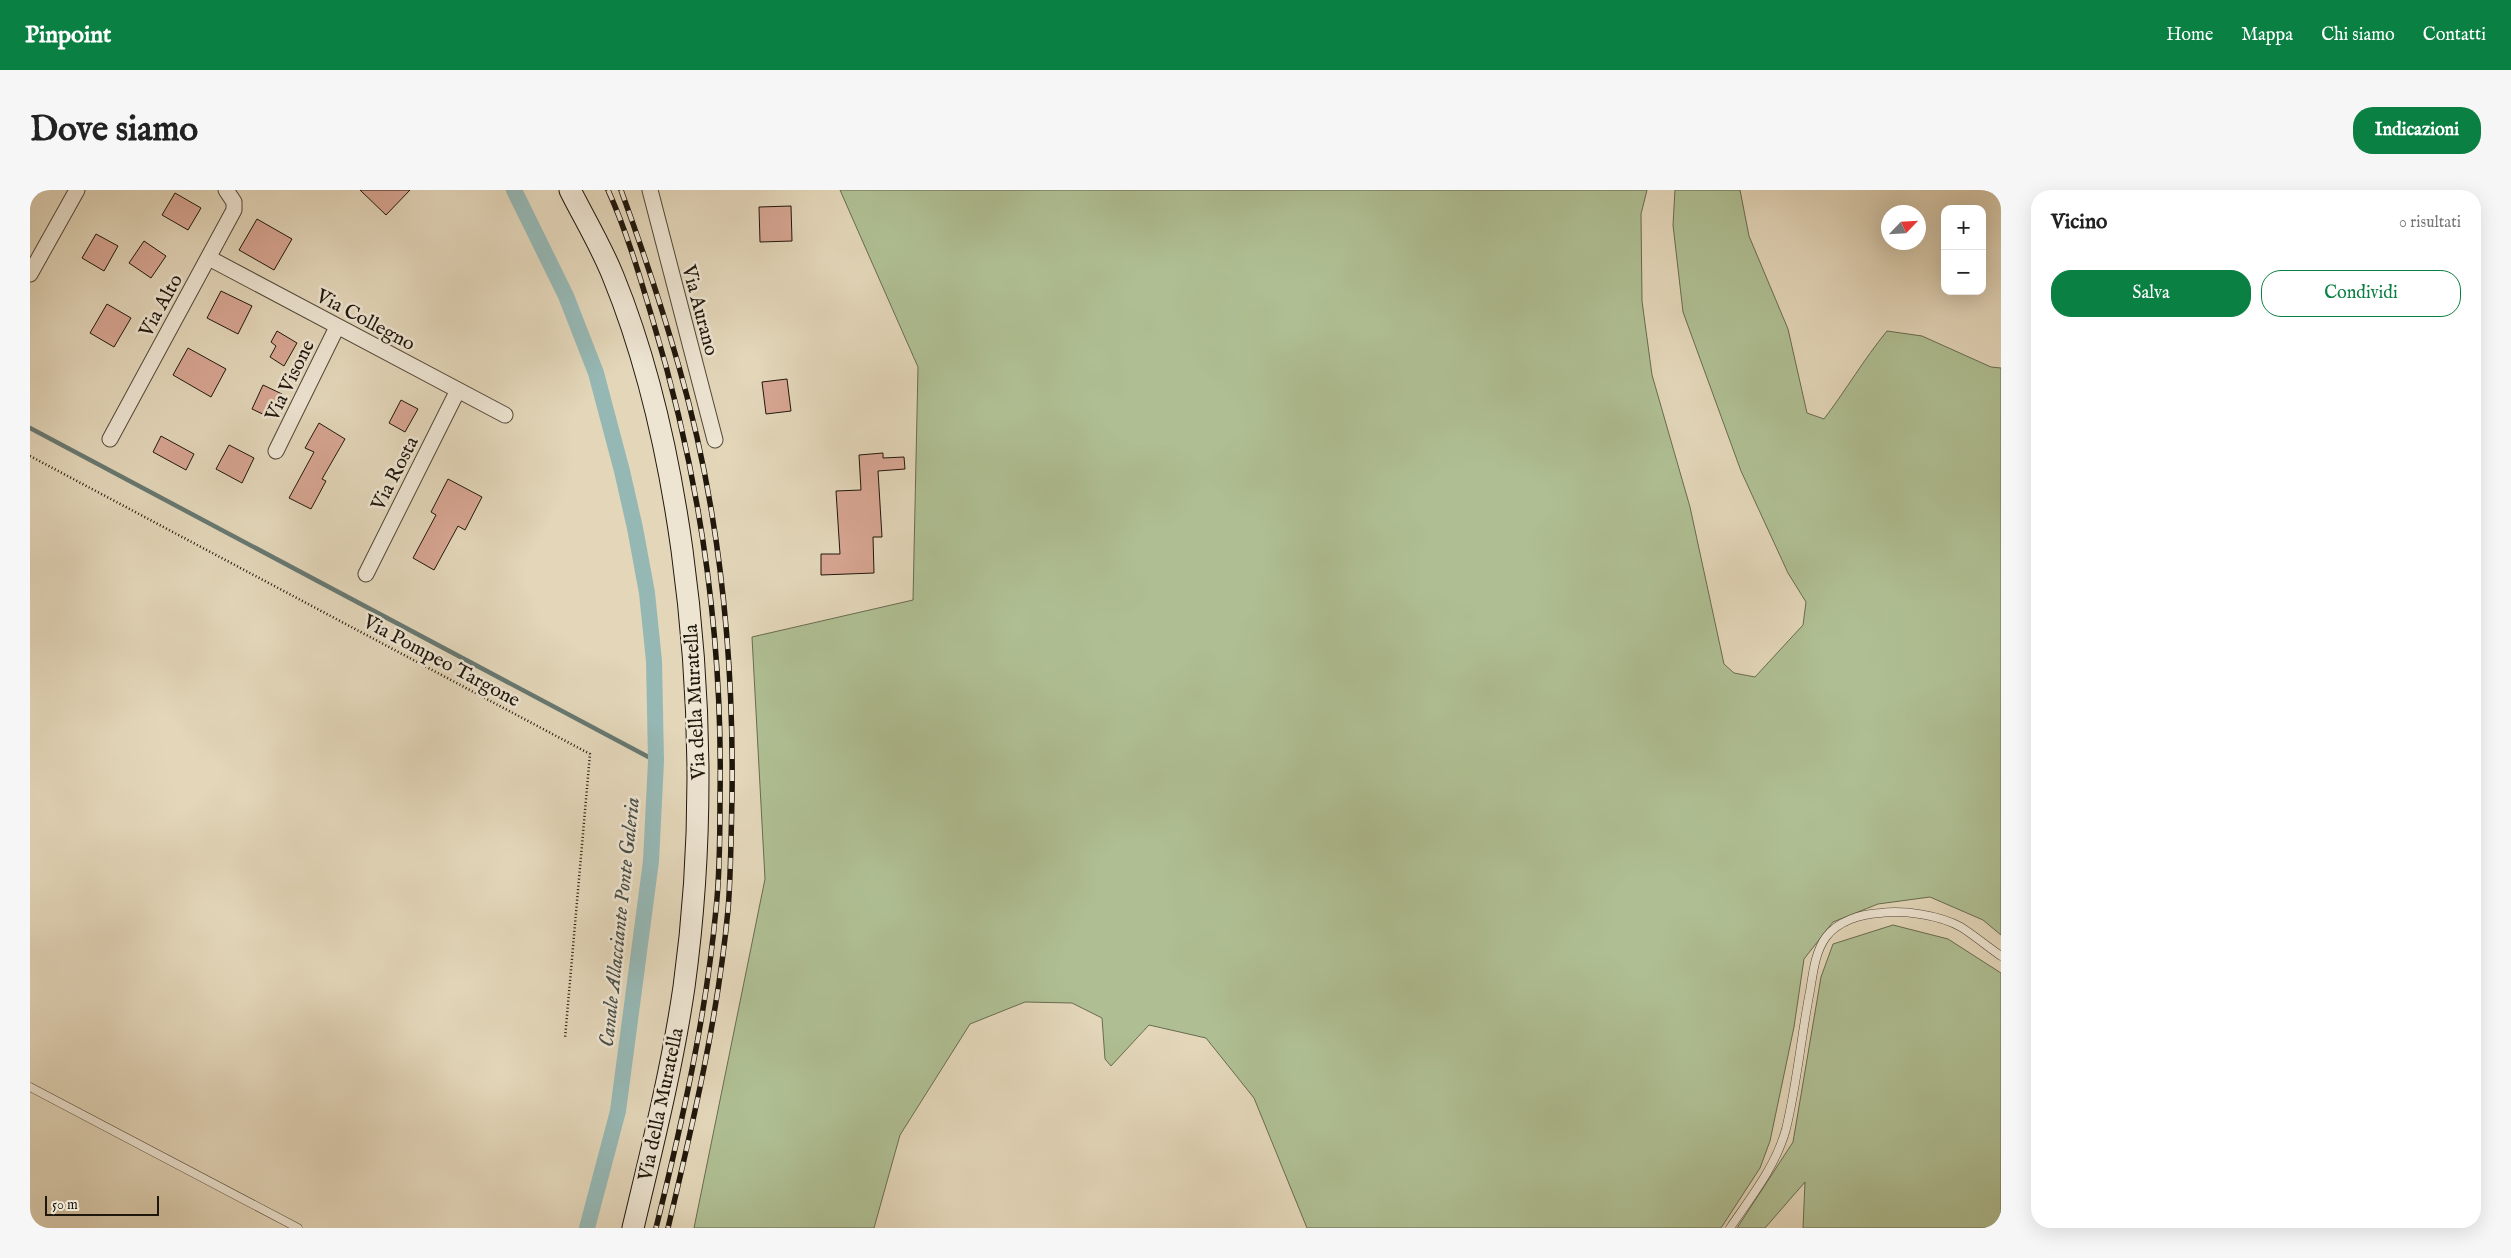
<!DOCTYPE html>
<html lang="it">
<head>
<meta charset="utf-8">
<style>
  body { margin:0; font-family:"IM FELL English",serif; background:#f6f6f6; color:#222 }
  .controls { position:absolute; right:15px; top:15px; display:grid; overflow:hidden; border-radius:10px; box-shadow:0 5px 20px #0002 }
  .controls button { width:45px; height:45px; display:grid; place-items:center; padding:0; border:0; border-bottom:1px solid #e0e0e0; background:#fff; color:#222; font:25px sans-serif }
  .compass { position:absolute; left:1851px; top:15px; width:45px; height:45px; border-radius:50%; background:#fff; box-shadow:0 5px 20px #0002; rotate:65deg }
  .scale { position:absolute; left:15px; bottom:12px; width:114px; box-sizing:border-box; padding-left:5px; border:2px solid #20170c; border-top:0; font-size:14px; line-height:18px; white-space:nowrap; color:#20170c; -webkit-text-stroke:4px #ede4d2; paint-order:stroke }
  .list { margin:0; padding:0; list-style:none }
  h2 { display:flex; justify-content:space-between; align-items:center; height:65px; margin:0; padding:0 20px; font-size:21px }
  h2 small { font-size:16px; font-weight:400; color:#767676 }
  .actions { display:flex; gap:10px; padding:15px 20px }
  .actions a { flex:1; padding:11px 0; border:1px solid #0b8043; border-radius:20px; text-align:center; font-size:18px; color:#0b8043 }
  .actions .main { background:#0b8043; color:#fff }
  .map { position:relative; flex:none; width:1971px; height:1038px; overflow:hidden; border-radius:20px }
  header { display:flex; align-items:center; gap:30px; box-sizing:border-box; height:70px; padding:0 25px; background:#0b8043; color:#fff }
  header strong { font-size:24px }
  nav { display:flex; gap:28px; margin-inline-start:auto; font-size:18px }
  .intro { display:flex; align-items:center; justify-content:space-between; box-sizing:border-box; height:120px; padding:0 30px }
  h1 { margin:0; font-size:35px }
  .button { padding:12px 22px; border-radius:20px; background:#0b8043; color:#fff; font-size:18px; font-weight:700 }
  main { display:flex; gap:30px; padding:0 30px }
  aside { flex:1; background:#fff; border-radius:20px; box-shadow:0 5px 20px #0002 }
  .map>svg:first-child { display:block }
  .green { fill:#afbf93; stroke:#686b50 }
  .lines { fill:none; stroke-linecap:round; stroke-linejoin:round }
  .stream { stroke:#677871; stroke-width:4.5 }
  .canal { stroke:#96b8b5; stroke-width:16 }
  .building { fill:#d7a592; stroke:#20170c }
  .lane-casing { stroke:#514737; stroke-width:9 }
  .street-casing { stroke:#514737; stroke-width:17 }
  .secondary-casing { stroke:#20170c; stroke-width:23 }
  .path { stroke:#20170c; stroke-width:2.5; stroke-dasharray:1 2.5; stroke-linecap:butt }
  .lane { stroke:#ede4d2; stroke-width:8 }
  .street { stroke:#ede4d2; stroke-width:15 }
  .secondary { stroke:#ede4d2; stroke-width:21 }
  .rail-casing { stroke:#20170c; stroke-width:5.5 }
  .rail { stroke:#ede4d2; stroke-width:4; stroke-dasharray:11; stroke-linecap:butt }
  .labels { text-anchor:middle; stroke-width:5; stroke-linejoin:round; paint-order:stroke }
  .street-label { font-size:20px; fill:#20170c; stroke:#ede4d2 }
  .water-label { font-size:21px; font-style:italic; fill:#494f47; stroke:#ede4d2 }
</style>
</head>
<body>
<header>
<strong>Pinpoint</strong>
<nav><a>Home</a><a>Mappa</a><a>Chi siamo</a><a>Contatti</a></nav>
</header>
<div class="intro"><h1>Dove siamo</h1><a class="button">Indicazioni</a></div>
<main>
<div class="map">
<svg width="1971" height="1038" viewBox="0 0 1971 1038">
  <rect width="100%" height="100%" fill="#e3d6b9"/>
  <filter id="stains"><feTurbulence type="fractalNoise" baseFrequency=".004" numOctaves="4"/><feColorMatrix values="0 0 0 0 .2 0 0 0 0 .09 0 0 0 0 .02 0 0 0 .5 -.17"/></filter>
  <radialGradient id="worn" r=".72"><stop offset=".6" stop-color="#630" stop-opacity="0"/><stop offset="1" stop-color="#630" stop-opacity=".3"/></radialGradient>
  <path class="green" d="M 810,0 L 1617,0 L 1611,24 L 1612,111 L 1622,185 L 1660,317 L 1694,474 L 1704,483 L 1725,487 L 1773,435 L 1776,412 L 1758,383 L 1711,281 L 1653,122 L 1643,35 L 1645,0 L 1710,0 L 1719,46 L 1758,139 L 1777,223 L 1794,229 C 1816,200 1834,169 1857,141 L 1892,146 L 1961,177 L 1971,178 L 1971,745 L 1953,730 L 1900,707 L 1848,714 L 1803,732 L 1774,769 L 1764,837 L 1740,951 L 1730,978 L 1691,1038 L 1277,1038 L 1224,908 L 1176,848 L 1119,835 L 1081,876 L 1075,869 L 1072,828 L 1042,813 L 995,812 L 940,834 L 870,945 L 844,1038 L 664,1038 L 735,689 L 722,447 L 883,410 L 888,177 Z
    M 1863,735 L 1918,749 L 1971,783 L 1971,1038 L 1773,1038 L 1775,992 L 1735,1038 L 1707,1038 L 1763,952 L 1791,787 L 1803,754 Z"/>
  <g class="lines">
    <path class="stream" d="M 0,238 L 626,571"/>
    <path class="canal" d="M 484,0 L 536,106 L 566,183 L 592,281 L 605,338 L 617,403 L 624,471 L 626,571 L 621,671 L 588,921 L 557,1038"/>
  </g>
  <path class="building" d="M 330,0 L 380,0 L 356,25 Z
    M 145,3 L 171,18 L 158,40 L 132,25 Z
    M 761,16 L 762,51 L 730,52 L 729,17 Z
    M 227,29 L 262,49 L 244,80 L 209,60 Z
    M 66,44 L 88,56 L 74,81 L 52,68 Z
    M 114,51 L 136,66 L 121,88 L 99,73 Z
    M 191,101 L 222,116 L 208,144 L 177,128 Z
    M 77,114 L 101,128 L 84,157 L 60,143 Z
    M 247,141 L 267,153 L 254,176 L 240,167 L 246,156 L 241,152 Z
    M 158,158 L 196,179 L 181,207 L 143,185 Z
    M 757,189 L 761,221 L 736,224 L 732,192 Z
    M 233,195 L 252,204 L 241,228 L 222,219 Z
    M 371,210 L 388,219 L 375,242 L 359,233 Z
    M 289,233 L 315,249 L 292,289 L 296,291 L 281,319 L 259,308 L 284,262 L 275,258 Z
    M 131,246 L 164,264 L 156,280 L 123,262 Z
    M 199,255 L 224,268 L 212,293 L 186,279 Z
    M 853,263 L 853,268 L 874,267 L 875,279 L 848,281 L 852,347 L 843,347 L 844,383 L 791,385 L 791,364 L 810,364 L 806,301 L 831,300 L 829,265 Z
    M 418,289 L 452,307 L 435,340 L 428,336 L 404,380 L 383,368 L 406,325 L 401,322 Z"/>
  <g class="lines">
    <g class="lane-casing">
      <path id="lane" d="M 0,897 L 268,1038
        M 1700,1038 C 1721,1007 1746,976 1756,939 C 1767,894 1771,847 1780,801 C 1783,783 1785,762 1796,747 C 1808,731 1831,724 1850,723 C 1875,720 1909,725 1931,737 C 1945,746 1958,757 1971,766"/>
    </g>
    <g class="street-casing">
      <path id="street" d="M 620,0 L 685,250
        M 179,68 L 475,225
        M 0,84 L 47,0
        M 80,249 L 204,20 L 204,12 L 196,0
        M 246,261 L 307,137
        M 336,384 L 428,200"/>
    </g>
    <g class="secondary-casing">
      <path id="secondary" d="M 540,0 C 554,28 571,56 583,86 C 619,174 639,267 652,360 C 672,506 674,651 654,797 C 642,879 622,958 603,1038"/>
    </g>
    <path class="path" d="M 0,266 L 560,564 L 535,848"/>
    <use href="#lane" class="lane"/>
    <use href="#street" class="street"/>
    <use href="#secondary" class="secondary"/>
    <g class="rail-casing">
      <path id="rail" d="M 578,0 C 597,42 610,87 623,131 C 670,286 693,446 690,608 C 690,645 690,683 686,719 C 676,827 652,933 626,1038
        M 591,0 C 612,58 632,117 649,177 C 689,316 704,463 702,608 C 701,645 701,683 698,720 C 688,827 663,933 638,1038"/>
    </g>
    <use href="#rail" class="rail"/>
  </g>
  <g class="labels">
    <g class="street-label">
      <text transform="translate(130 115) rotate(-61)" y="7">Via Alto</text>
      <text transform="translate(671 120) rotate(75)" y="7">Via Aurano</text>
      <text transform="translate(336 129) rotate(28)" y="7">Via Collegno</text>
      <text transform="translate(259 190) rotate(-64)" y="7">Via Visone</text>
      <text transform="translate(364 283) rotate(-63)" y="7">Via Rosta</text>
      <text transform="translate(412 470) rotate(28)" y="7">Via Pompeo Targone</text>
      <text transform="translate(664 512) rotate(-93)" y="7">Via della Muratella</text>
      <text transform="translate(630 914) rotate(-78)" y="7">Via della Muratella</text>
    </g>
    <g class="water-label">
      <text transform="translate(589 732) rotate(-84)" y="7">Canale Allacciante Ponte Galeria</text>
    </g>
  </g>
  <rect width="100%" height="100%" filter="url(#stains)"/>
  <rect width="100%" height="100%" fill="url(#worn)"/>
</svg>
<div class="controls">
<button>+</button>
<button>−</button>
</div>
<svg class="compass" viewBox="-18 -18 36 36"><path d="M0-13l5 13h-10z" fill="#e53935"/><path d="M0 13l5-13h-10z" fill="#767676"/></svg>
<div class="scale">50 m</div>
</div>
<aside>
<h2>Vicino<small>0 risultati</small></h2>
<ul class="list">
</ul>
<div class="actions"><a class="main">Salva</a><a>Condividi</a></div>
</aside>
</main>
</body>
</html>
